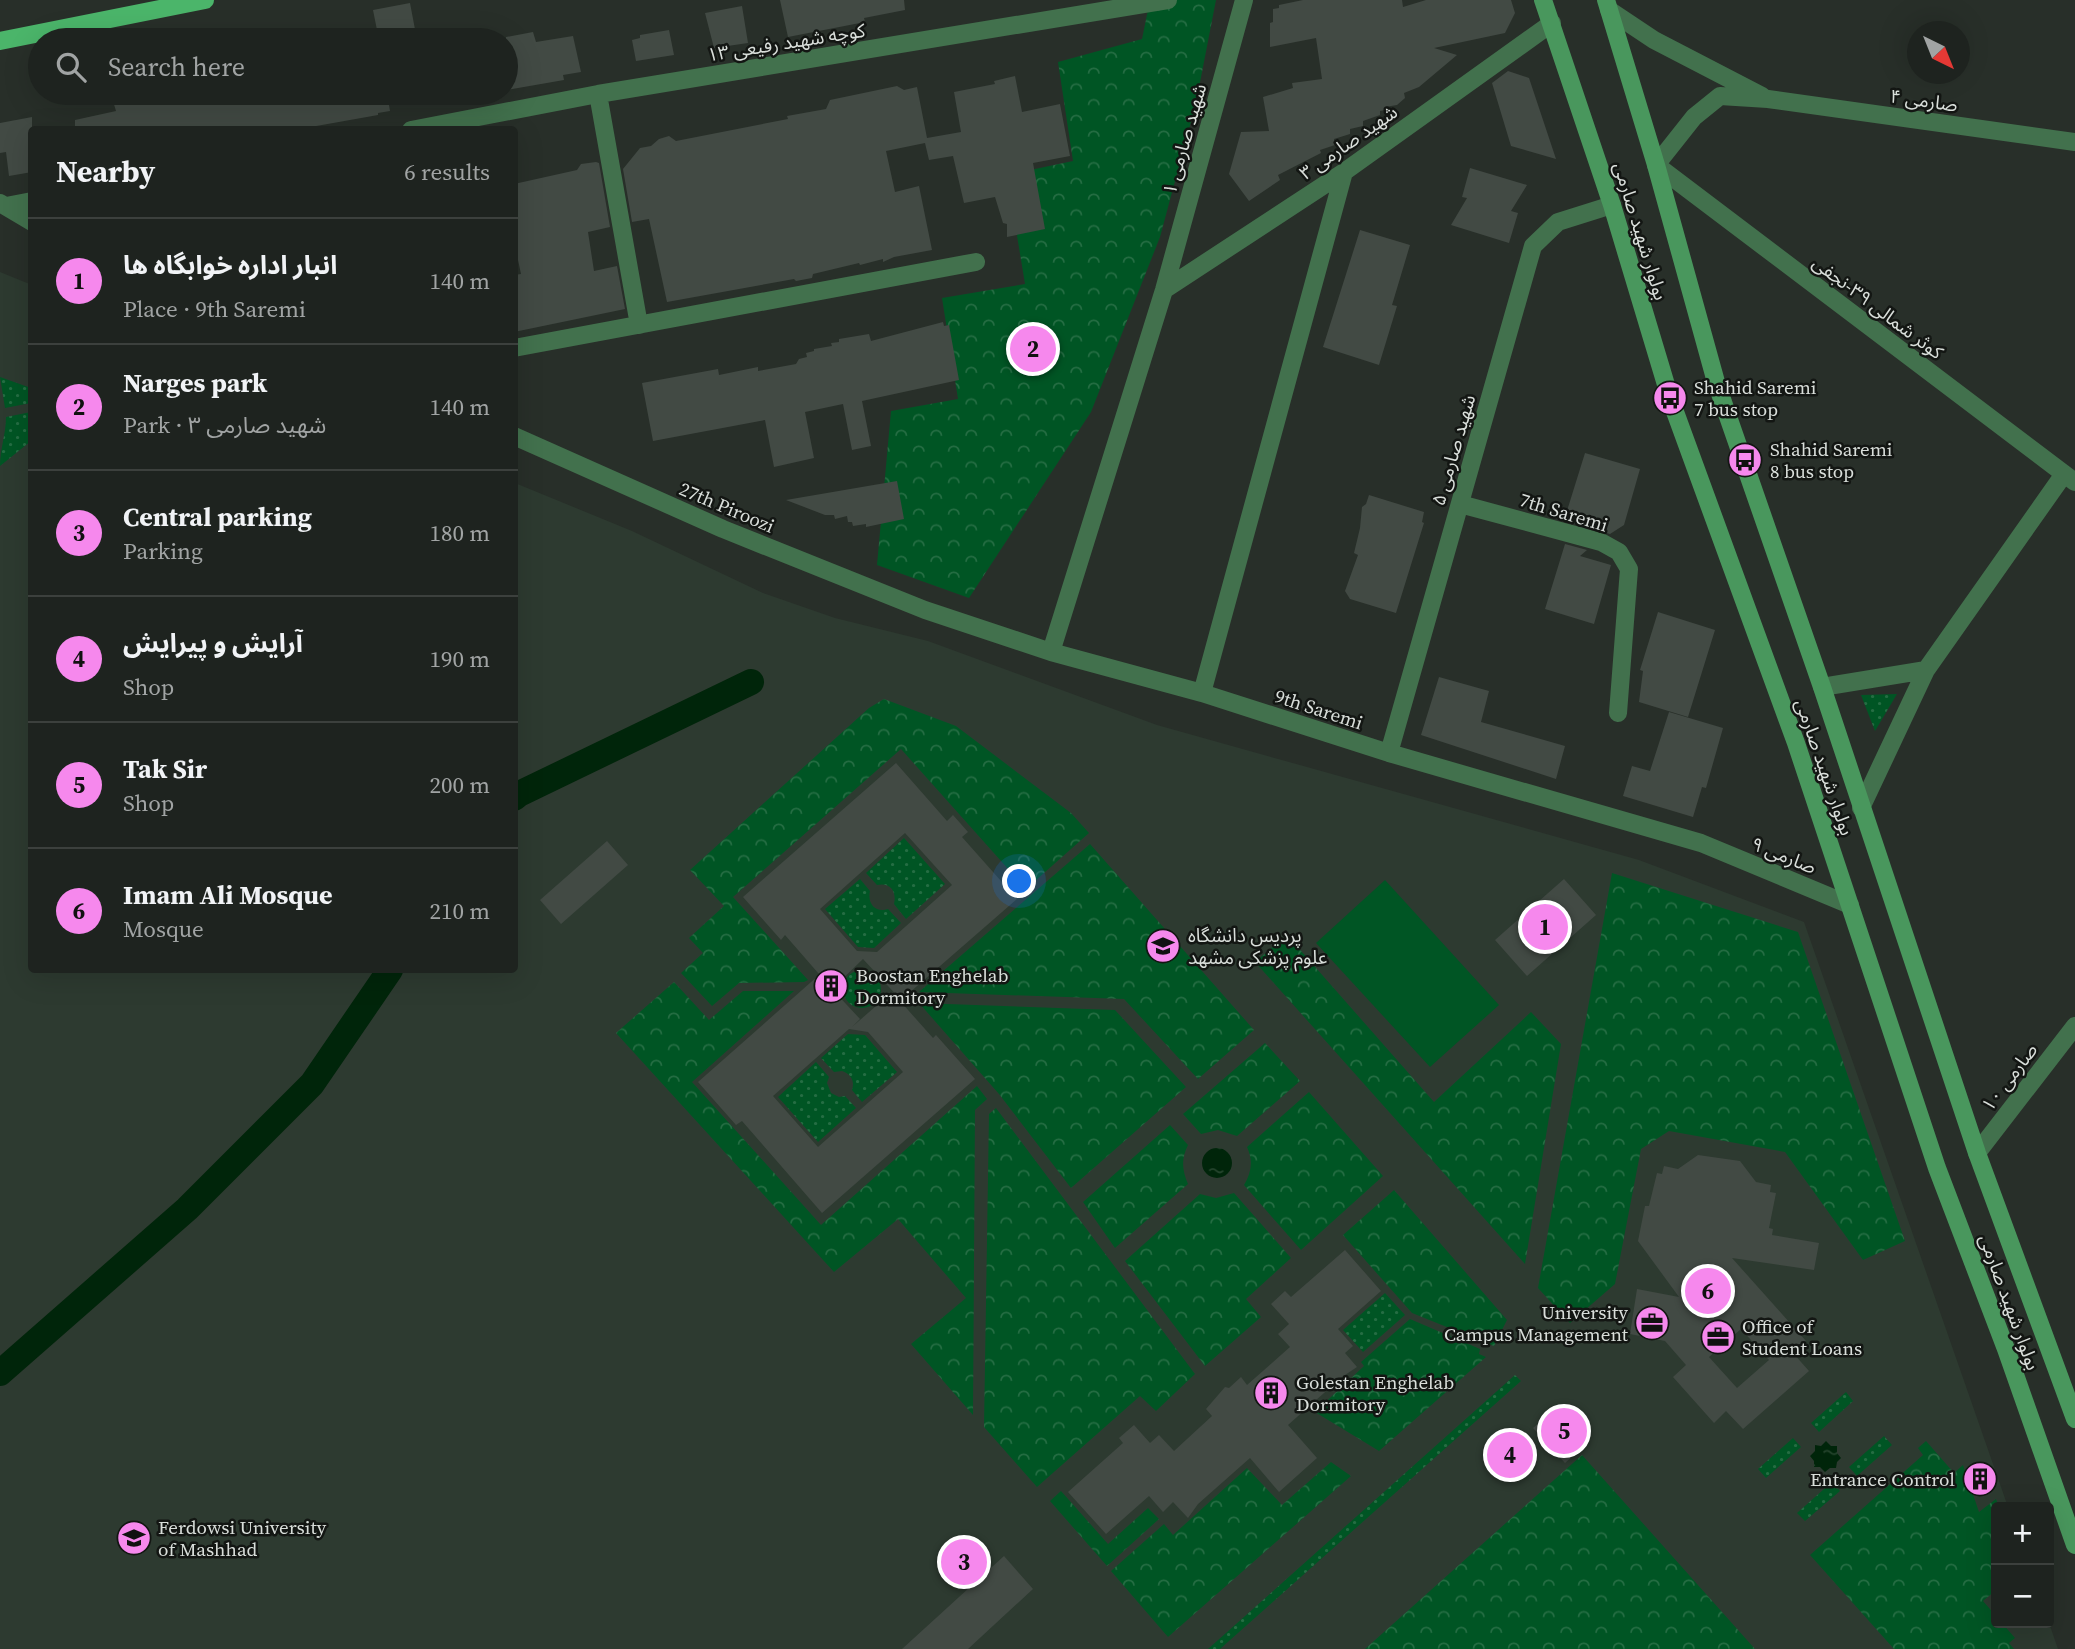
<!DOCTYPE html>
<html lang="en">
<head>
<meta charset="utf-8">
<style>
  body { margin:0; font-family:"Source Serif 4","Noto Sans Arabic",serif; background:#262b28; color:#f1f3f6 }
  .controls { position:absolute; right:21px; bottom:21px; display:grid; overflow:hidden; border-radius:7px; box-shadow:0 7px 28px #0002 }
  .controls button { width:63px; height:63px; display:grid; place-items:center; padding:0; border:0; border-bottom:2px solid #3c403d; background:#1e231f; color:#f1f3f6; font:35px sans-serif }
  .compass { position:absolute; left:1907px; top:21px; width:63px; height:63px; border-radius:50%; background:#1e231f; box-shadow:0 7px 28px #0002; rotate:137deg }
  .you { position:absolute; left:1020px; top:882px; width:24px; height:24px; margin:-18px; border:5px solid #fff; border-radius:50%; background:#1a73e8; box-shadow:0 0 0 10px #1a73e833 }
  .badge { display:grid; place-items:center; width:46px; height:46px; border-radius:50%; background:#f688ed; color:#111; font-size:23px; font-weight:700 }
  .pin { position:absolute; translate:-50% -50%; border:4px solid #fff; box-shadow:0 2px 7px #0006 }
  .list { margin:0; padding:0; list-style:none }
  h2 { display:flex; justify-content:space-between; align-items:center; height:91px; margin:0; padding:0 28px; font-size:30px }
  h2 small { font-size:23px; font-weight:400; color:#a1a4a4 }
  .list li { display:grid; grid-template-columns:46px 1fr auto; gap:21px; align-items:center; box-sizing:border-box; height:126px; padding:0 28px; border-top:2px solid #3c403d }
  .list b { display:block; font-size:26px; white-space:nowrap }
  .list p { margin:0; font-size:23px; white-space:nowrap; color:#a1a4a4 }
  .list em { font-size:23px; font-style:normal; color:#a1a4a4 }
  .icon { flex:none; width:38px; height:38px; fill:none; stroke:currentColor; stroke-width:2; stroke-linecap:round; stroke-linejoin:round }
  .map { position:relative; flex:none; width:2075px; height:1649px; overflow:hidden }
  .search { position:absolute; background:#1e231f; box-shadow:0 7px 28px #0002; left:28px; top:28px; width:490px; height:77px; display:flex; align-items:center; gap:18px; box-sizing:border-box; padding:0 24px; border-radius:38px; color:#a1a4a4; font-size:26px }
  .panel { position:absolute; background:#1e231f; box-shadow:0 7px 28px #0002; left:28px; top:126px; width:490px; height:847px; border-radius:7px }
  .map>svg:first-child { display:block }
  .built { fill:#2d3a30 }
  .grass { fill:url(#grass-dots) }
  .forest { fill:url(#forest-crowns) }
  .pitch { fill:#005524 }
  .water { fill:url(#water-ripples) }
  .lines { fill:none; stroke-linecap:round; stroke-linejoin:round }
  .canal { stroke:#00250a; stroke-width:26 }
  .building { fill:#424a44; fill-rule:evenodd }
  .minor { stroke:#42714d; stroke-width:18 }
  .tertiary { stroke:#42714d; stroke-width:18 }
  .secondary { stroke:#49975d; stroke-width:18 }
  .primary { stroke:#4bb56a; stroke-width:18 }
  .labels { text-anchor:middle; stroke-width:5; stroke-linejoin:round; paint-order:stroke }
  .street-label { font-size:19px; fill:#d9deda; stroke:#131613 }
  .poi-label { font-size:19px; fill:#d9deda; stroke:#131613; text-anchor:start }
</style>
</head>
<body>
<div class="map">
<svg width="2075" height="1649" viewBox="0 0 2075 1649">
  <defs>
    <pattern id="grass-dots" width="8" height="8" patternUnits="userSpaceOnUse" patternTransform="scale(1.75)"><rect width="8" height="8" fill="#005524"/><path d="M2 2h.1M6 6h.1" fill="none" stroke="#256d43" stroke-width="1.8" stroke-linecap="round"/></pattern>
    <pattern id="forest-crowns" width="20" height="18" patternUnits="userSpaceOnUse" patternTransform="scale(1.75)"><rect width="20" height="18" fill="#005524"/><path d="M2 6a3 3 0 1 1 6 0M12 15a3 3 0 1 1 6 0" fill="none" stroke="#256d43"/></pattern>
    <pattern id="water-ripples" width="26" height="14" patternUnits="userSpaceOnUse" patternTransform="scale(1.75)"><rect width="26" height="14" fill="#00250a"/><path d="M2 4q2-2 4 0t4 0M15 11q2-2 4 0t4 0" fill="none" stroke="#25442d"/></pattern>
  </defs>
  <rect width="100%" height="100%" fill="#282f29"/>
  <path class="built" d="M 0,272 L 32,285 L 32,970 L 514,970 L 515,483 L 632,531 L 763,593 L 835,618 L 928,641 L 1157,725 L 1639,860 L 1804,922 L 2008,1507 L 1996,1507 L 1996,1623 L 2049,1623 L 2058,1649 L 0,1649 Z"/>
  <path class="grass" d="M 0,377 L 31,388 L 31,403 L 5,408 Z
    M 31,412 L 31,441 L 0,466 C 0,449 6,434 6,417 Z
    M 1897,694 L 1875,731 L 1861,695 Z
    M 904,838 L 945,884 L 906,919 L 894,904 C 897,891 890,882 877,885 L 866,873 Z
    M 860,879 L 870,891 C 867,904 876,913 888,909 L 901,923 L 874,948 L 858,947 L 825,909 Z
    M843 989a19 19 0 1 1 38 0a19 19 0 1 1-38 0Z
    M 848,1034 L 865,1035 L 897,1072 L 862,1102 L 852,1090 C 855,1081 851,1074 842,1071 L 834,1072 L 821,1058 Z
    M 816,1062 L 829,1077 L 827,1083 L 831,1093 L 839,1097 L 845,1096 L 856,1108 L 818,1142 L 778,1097 Z
    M 1385,1293 L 1405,1315 L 1363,1352 L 1343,1330 Z
    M 1515,1375 L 1521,1381 L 1220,1649 L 1208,1649 Z
    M 1846,1392 L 1853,1401 L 1819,1432 L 1811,1423 Z
    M 1884,1436 L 1892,1445 L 1857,1476 L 1849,1467 Z
    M 1793,1438 L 1801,1447 L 1766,1478 L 1758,1469 Z
    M 1832,1482 L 1840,1491 L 1805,1521 L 1797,1513 Z"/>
  <path class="forest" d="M 1150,0 L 1216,0 L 1196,103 L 1160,237 L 1091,412 L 969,598 L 877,565 L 891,411 L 958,399 L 942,298 L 1025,284 L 1007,175 L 1073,161 L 1058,62 L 1142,39 Z
    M 884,699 L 956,726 L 1071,813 L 1089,833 L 1026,889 L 901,749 L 733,897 L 808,980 L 804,982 L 739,983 L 712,1006 L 681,973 L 703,953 L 689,938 L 724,906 L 690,870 L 869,708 Z
    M 1090,844 L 1254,1030 L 1198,1079 L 1124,999 L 919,992 Z
    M 1612,873 L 1798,932 L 1905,1241 L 1863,1260 L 1785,1152 L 1669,1131 L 1641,1149 L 1615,1284 L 1570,1323 L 1538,1288 Z
    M 1287,935 L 1434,1102 L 1531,1012 L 1561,1044 L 1525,1264 L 1255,962 Z
    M 674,982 L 709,1020 L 743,991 L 794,991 L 692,1082 L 821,1225 L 977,1086 L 987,1099 L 975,1110 L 973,1415 L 911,1344 L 966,1298 L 898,1219 L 834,1272 L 616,1033 Z
    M 919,1003 L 1115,1010 L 1186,1087 L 1071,1188 L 999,1094 Z
    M 1265,1043 L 1300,1081 L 1237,1136 L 1218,1130 L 1201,1134 L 1183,1114 Z
    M 1309,1092 L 1383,1176 L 1301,1250 L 1244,1185 C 1252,1172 1253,1160 1247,1147 Z
    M 996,1108 L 1195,1374 L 1156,1411 L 1140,1396 L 1037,1487 L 984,1427 L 989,1114 Z
    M 1170,1125 L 1188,1145 C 1181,1159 1182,1170 1188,1184 L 1115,1248 L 1083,1202 Z
    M 1394,1190 L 1507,1320 L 1494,1346 L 1412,1313 L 1343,1235 Z
    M 1234,1193 L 1291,1258 L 1246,1299 L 1261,1317 L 1205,1366 L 1125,1261 L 1200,1194 L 1216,1198 Z
    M 1410,1319 L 1480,1349 L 1479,1354 L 1486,1357 L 1379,1451 L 1315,1412 L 1364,1366 L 1361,1362 Z
    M 1926,1441 L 1954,1473 L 1963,1465 L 1979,1512 L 1996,1499 L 1999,1507 L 1996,1507 L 1996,1590 L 1983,1601 L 1996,1616 L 1996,1623 L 2002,1623 L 2015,1638 L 2009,1643 L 2014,1649 L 1894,1649 L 1810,1555 L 1923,1455 L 1918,1448 Z
    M 1582,1455 L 1755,1649 L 1365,1649 Z
    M 1331,1462 L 1351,1476 L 1168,1637 L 1111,1571 L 1164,1524 L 1173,1535 L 1247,1468 L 1282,1505 Z
    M 1061,1491 L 1108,1544 L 1148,1508 L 1159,1519 L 1107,1566 L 1050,1501 Z"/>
  <path class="pitch" d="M 1385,880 L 1499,1005 L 1430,1067 L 1316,943 Z"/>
  <path class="water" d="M1202 1163a15 15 0 1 1 30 0a15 15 0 1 1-30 0Z
    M 1826,1441 L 1831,1446 L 1837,1446 L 1837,1453 L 1841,1458 L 1837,1462 L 1836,1468 L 1830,1468 L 1825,1472 L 1820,1467 L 1814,1467 L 1814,1461 L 1810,1456 L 1815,1451 L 1815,1445 L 1821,1446 Z"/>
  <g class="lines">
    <path class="canal" d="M 514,798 L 519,794 L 751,682
      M 0,1373 L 187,1209 L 312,1084 L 390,970"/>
  </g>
  <path class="building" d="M 780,0 L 904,0 L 905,10 L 864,18 L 865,22 L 788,37 Z
    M 1303,0 L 1402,0 L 1403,7 L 1426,0 L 1511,0 L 1515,13 L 1505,33 L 1434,48 L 1457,55 L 1419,87 L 1404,93 L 1405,98 L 1397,105 L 1385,107 L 1385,110 L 1380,111 L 1380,115 L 1363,121 L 1363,126 L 1350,129 L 1350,134 L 1334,139 L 1335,145 L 1320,150 L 1321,153 L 1278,175 L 1280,180 L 1249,201 L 1229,174 L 1241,132 L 1269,131 L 1263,97 L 1293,88 L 1292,83 L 1322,79 L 1316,38 L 1270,47 L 1270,23 L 1273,22 L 1273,9 L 1279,8 L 1279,5 Z
    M 410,3 L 417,40 L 379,40 L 373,10 Z
    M 742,6 L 748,43 L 714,48 L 705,13 Z
    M 669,30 L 674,55 L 636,61 L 632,40 L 640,38 L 640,35 Z
    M 533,32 L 536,42 L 573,36 L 581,72 L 563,75 L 564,80 L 506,90 L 506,37 Z
    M 1508,71 L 1529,78 L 1556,159 L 1511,146 L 1492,83 Z
    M 1015,76 L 1022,112 L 1060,104 L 1070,156 L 1033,163 L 1045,229 L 1007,237 L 1007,224 L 1003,223 L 995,197 L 964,203 L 953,156 L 929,160 L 925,143 L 886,151 L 895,192 L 919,186 L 932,250 L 894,257 L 883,262 L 883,259 L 860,265 L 859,263 L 813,274 L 812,278 L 796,281 L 794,279 L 667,302 L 649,219 L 632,222 L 623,169 L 640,148 L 651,146 L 659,139 L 669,136 L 676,141 L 788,119 L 787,116 L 826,109 L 830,100 L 897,86 L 904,90 L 917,87 L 927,138 L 961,132 L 954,92 L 995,84 L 994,81 Z
    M 174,93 L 192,93 L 193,100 L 238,93 L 387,93 L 390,111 L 378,113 L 378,115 L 294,130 L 75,130 L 75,120 L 116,111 L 113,101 L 152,94 L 152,96 Z
    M 32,117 L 32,172 L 9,176 L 6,152 L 0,153 L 0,123 Z
    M 596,162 L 599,163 L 610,227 L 588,232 L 594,271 L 617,266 L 625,309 L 514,332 L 514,275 L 521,274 L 514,241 L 514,184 L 577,170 L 581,164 Z
    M 1470,168 L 1527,185 L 1511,211 L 1518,213 L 1509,243 L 1451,225 L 1467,198 L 1462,197 Z
    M 1360,230 L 1410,245 L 1392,305 L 1397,306 L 1379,365 L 1323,347 Z
    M 943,322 L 944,326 L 949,325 L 959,380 L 862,401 L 871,446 L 852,450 L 843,404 L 805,412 L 814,458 L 774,467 L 765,420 L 653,441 L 642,383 L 718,369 L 719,375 L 758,367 L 758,371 L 796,364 L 799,359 L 807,357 L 806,353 L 814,351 L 814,349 L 832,346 L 831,343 L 839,342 L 839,339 L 869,334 L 871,341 Z
    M 1585,453 L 1640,469 L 1624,525 L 1610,534 L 1570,522 L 1572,516 L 1566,514 Z
    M 897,481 L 904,519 L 866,527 L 866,524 L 853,526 L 852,522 L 848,522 L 847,516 L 835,519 L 834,515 L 825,515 L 786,500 Z
    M 1369,495 L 1424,512 L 1422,522 L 1424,523 L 1396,613 L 1350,599 L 1345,591 L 1358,555 L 1354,553 L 1360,528 L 1362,507 L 1366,504 Z
    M 1565,544 L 1587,550 L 1580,556 L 1611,565 L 1594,624 L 1545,609 Z
    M 1658,612 L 1715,630 L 1688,717 L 1639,702 L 1643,671 L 1640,670 Z
    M 1439,677 L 1489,691 L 1481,722 L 1565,746 L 1556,779 L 1421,735 Z
    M 1669,712 L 1723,728 L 1706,788 L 1702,787 L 1693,817 L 1623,796 L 1632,766 L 1650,771 Z
    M 896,763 L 947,821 L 953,815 L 968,832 L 962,837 L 1017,899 L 901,1000 L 863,959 L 832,989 L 785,935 L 781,940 L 743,897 ZM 905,833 L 952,885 L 877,952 L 857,951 L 820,909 Z
    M 607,841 L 628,865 L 561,924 L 540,900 Z
    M 1564,879 L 1596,915 L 1527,976 L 1495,940 Z
    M 819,975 L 860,1019 L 852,1027 L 892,992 L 933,1038 L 936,1035 L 975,1079 L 822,1213 L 742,1121 L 736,1125 L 698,1082 ZM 849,1029 L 868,1032 L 903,1072 L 818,1147 L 773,1096 Z
    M 1698,1155 L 1740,1161 L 1756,1182 L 1771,1185 L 1770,1192 L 1776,1193 L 1769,1228 L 1773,1229 L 1772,1235 L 1819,1243 L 1814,1270 L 1732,1258 L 1806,1341 L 1793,1353 L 1809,1371 L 1743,1429 L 1726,1411 L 1714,1423 L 1673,1377 L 1686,1365 L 1665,1341 L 1630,1334 L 1637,1289 L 1679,1297 L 1638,1241 L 1645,1206 L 1649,1206 L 1657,1173 L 1662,1174 L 1664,1166 L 1678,1169 ZM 1741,1329 L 1769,1360 L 1737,1388 L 1709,1357 Z
    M 1345,1250 L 1381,1291 L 1338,1329 L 1353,1346 L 1345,1353 L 1357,1367 L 1342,1377 L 1288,1425 L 1317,1458 L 1279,1492 L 1250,1458 L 1198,1504 L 1188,1518 L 1173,1502 L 1163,1512 L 1149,1496 L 1106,1534 L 1068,1492 L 1123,1443 L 1119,1438 L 1134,1425 L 1150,1443 L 1159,1435 L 1174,1451 L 1212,1416 L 1206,1409 L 1225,1387 L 1229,1388 L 1241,1377 L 1247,1385 L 1290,1347 L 1278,1334 L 1289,1324 L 1271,1304 L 1285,1291 L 1291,1297 Z
    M 1552,1411 L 1584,1446 L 1565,1463 L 1533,1428 Z
    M 1004,1556 L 1033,1589 L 968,1649 L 902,1649 Z"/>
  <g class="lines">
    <path class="minor" d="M 598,94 L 639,325
      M 411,130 L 598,94 L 1168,0
      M 1656,165 L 2075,482
      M 0,203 L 32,222
      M 6,206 L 32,201
      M 1164,290 L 1344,172 L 1552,23
      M 514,348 L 976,262
      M 514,436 L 723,529 L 925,610 L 1051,652 L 1202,693 L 1389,753 L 1701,843 L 1850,905
      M 1460,504 L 1601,542 L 1619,552 L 1629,569 L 1618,713
      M 1051,652 L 1164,290 L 1244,0
      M 1822,687 L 1926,670
      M 1202,693 L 1344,172
      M 1389,753 L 1533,246 L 1558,222 L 1612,205
      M 1861,808 L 1926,670 L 2064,474
      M 1977,1153 L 2075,1026"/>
    <path class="tertiary" d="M 1609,10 L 1654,40 L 1762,96
      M 1656,165 L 1694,117 L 1720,96 L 1768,99 L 2075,142"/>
    <path class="secondary" d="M 1543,0 L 1612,205 L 1670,398 L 1796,743 L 1937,1168 L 2006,1349 L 2075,1545
      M 1606,0 L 1656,165 L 1716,382 L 1822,687 L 1977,1153 L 2075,1419"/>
    <path class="primary" d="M 0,41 L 205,0"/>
  </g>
  <defs>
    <g id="bus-disc" transform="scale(1.75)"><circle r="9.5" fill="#f688ed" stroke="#131613"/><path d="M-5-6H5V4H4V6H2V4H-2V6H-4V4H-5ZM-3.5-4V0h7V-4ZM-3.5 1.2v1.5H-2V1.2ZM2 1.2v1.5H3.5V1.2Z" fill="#111"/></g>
    <g id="university-disc" transform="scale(1.75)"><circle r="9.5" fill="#f688ed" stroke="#131613"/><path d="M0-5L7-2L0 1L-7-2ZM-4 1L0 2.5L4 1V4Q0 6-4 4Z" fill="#111"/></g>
    <g id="building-disc" transform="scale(1.75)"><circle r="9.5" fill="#f688ed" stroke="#131613"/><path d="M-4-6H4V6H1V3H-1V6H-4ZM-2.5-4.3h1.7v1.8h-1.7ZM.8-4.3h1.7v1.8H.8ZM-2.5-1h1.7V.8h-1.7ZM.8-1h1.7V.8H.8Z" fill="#111"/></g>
    <g id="office-disc" transform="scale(1.75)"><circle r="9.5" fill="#f688ed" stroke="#131613"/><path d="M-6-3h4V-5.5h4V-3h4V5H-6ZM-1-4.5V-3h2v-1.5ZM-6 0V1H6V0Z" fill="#111"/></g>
  </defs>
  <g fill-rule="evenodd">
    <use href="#bus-disc" x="1670" y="398"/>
    <use href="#bus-disc" x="1745" y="460"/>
    <use href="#university-disc" x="1163" y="946"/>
    <use href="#building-disc" x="831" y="986"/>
    <use href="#office-disc" x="1652" y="1323"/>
    <use href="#office-disc" x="1718" y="1337"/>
    <use href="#building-disc" x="1271" y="1393"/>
    <use href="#building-disc" x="1980" y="1479"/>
    <use href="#university-disc" x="134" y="1538"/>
  </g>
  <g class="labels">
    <g class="street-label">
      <text transform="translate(786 42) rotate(-9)" y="7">کوچه شهید رفیعی ۱۳</text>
      <text transform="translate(1924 100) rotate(8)" y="7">صارمی ۴</text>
      <text transform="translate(1184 139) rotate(-74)" y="7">شهید صارمی ۱</text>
      <text transform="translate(1348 142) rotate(-35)" y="7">شهید صارمی ۳</text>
      <text transform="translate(1641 231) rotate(73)" y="7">بولوار شهید صارمی</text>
      <text transform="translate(1878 307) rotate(37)" y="7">کوثر شمالی ۳۹-نجفی</text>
      <text transform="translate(1453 450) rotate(-74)" y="7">شهید صارمی ۵</text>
      <text transform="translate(727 507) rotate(23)" y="7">27th Piroozi</text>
      <text transform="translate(1564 512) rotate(17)" y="7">7th Saremi</text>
      <text transform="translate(1319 709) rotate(18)" y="7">9th Saremi</text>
      <text transform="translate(1825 767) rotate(71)" y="7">بولوار شهید صارمی</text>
      <text transform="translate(1784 855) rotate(22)" y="7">صارمی ۹</text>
      <text transform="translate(2009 1077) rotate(-53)" y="7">صارمی ۱۰</text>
      <text transform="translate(2010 1302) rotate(70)" y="7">بولوار شهید صارمی</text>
    </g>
    <g class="poi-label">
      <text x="1694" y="394">Shahid Saremi<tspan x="1694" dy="22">7 bus stop</tspan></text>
      <text x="1770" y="456">Shahid Saremi<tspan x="1770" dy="22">8 bus stop</tspan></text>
      <text x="1188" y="942">پردیس دانشگاه<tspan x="1188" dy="22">علوم پزشکی مشهد</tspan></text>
      <text x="856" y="982">Boostan Enghelab<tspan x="856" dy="22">Dormitory</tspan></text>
      <text x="1628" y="1319" text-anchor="end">University<tspan x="1628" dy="22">Campus Management</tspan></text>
      <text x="1742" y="1333">Office of<tspan x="1742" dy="22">Student Loans</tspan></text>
      <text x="1296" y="1389">Golestan Enghelab<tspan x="1296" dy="22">Dormitory</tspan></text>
      <text x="1955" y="1486" text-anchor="end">Entrance Control</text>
      <text x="158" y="1534">Ferdowsi University<tspan x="158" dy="22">of Mashhad</tspan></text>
    </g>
  </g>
</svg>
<div class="controls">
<button>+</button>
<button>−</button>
</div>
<svg class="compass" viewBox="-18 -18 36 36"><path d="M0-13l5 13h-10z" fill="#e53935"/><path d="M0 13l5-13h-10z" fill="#a1a4a4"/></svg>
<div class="you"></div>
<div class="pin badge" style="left:1545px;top:927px">1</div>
<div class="pin badge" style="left:1033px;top:349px">2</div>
<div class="pin badge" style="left:964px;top:1562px">3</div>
<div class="pin badge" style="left:1510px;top:1455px">4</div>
<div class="pin badge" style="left:1564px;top:1431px">5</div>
<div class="pin badge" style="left:1708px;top:1291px">6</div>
<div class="search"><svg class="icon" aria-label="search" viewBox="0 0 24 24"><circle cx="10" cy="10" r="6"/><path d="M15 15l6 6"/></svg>Search here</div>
<section class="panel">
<h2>Nearby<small>6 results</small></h2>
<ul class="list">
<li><span class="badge">1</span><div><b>انبار اداره خوابگاه ها</b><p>Place · 9th Saremi</p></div><em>140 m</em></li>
<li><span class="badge">2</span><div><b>Narges park</b><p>Park · شهید صارمی ۳</p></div><em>140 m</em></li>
<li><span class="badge">3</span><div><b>Central parking</b><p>Parking</p></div><em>180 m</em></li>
<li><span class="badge">4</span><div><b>آرایش و پیرایش</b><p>Shop</p></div><em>190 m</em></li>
<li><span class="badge">5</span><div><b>Tak Sir</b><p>Shop</p></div><em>200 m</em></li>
<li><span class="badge">6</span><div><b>Imam Ali Mosque</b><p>Mosque</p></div><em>210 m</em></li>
</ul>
</section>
</div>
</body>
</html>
